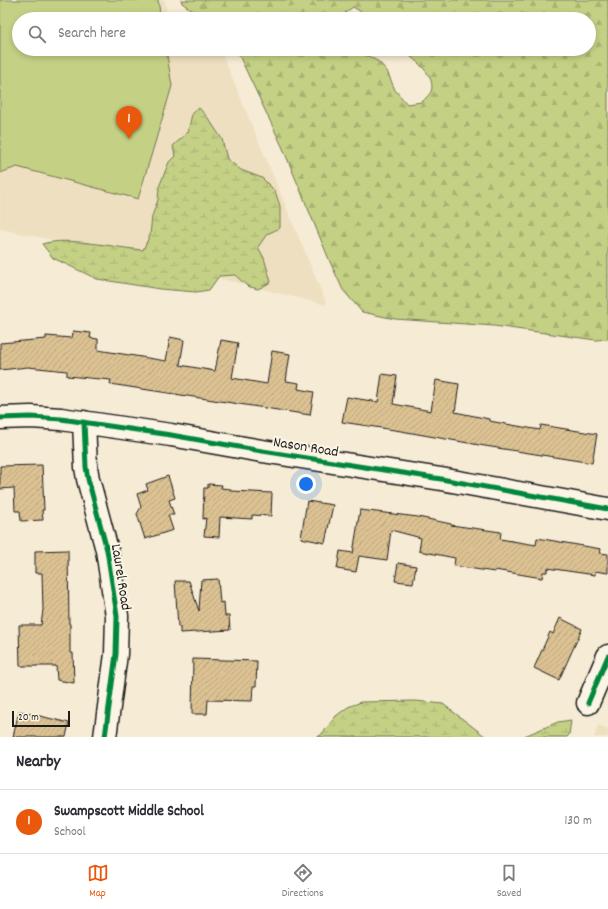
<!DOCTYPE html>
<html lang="en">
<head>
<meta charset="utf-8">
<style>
  body { margin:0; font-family:Dekko,sans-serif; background:#f2f2f3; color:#2b2b33 }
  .scale { position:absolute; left:12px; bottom:10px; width:58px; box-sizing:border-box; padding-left:4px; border:2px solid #1c1c1c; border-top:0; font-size:11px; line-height:14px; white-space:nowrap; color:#1c1c1c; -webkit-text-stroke:3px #fcf5e5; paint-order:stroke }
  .you { position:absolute; left:306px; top:484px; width:14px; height:14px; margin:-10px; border:3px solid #fff; border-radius:50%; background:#1a73e8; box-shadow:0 0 0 6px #1a73e833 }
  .badge { display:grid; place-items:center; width:26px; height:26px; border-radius:50%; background:#ea580c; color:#fff; font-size:13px; font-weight:700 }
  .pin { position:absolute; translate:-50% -33px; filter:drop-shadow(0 1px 2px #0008) }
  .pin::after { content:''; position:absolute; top:21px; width:14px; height:12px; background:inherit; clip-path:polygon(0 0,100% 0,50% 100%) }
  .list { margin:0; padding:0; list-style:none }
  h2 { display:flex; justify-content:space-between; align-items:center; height:52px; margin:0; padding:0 16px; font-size:17px }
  h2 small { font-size:13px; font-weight:400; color:#7c7c81 }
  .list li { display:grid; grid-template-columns:26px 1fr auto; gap:12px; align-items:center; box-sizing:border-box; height:64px; padding:0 16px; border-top:1px solid #e1e1e2 }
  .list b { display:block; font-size:15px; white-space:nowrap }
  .list p { margin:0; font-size:13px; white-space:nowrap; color:#7c7c81 }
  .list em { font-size:13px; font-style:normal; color:#7c7c81 }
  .icon { flex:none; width:22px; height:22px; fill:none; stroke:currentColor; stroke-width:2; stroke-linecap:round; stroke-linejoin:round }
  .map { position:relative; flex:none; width:608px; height:737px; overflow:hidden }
  .search { position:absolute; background:#fff; box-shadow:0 2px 6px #0003; left:12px; right:12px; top:12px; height:44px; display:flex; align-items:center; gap:10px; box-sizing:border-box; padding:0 14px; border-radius:22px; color:#7c7c81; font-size:15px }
  .sheet { height:116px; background:#fff }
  nav { display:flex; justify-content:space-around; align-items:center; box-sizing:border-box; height:56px; border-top:1px solid #e1e1e2; background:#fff; font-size:11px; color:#7c7c81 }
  nav a { display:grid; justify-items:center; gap:2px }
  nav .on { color:#ea580c }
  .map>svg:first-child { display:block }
  .built { fill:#eedfc0 }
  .forest { fill:url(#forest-firs); stroke:#707650 }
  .wetland { fill:url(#wetland-marsh); stroke:#707650 }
  .park { fill:#c4d185; stroke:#707650 }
  .building { fill:url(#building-hatch); stroke:#1c1c1c }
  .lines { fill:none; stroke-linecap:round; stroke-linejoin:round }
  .minor-casing { stroke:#1c1c1c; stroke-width:25 }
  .minor { stroke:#fcf5e5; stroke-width:22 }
  .cycleway-casing { stroke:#fcf5e5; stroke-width:8 }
  .cycleway { stroke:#00873e; stroke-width:5 }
  .labels { text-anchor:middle; stroke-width:4; stroke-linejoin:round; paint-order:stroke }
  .street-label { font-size:15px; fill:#1c1c1c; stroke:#fcf5e5 }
</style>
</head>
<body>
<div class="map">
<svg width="608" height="737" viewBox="0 0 608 737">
  <defs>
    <pattern id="forest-firs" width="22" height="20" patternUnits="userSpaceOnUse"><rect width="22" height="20" fill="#c4d185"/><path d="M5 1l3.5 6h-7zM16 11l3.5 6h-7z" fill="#a8b372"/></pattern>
    <pattern id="wetland-marsh" width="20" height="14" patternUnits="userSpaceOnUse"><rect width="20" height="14" fill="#c4d185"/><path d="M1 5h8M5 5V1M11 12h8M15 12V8" fill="none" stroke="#a8b372"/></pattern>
    <pattern id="building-hatch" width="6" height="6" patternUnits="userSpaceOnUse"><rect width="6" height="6" fill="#dcc292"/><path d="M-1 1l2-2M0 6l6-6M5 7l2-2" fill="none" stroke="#bca67d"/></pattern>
  </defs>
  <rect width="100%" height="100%" fill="#f6ebd4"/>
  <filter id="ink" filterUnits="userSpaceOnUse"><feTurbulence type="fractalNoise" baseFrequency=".025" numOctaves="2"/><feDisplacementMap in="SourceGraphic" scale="8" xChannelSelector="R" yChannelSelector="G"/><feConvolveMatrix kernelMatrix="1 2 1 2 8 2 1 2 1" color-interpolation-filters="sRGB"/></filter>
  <g filter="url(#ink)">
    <path class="built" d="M 0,0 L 165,0 L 168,19 L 19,19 L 19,49 L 220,49 L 327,305 L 117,253 L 0,229 Z
      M 598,725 L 608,730 L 608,737 L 594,737 Z"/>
    <path class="forest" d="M 181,0 L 608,0 L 608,339 L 596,340 L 494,326 L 395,319 L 362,312 L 343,290 L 331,264 L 282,146 L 236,49 L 362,49 L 370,57 L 379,62 L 387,71 L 395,90 L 407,104 L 422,102 C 425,99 429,95 431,92 C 437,74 413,59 401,49 L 589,49 L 589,19 L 373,19 L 353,7 L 346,12 L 342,17 L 342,19 L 211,19 L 197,14 L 182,3 Z"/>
    <path class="wetland" d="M 199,108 L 208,118 L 222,139 L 227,159 L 241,170 L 262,178 L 275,191 L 280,206 L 280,228 L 267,234 L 258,247 L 264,258 L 271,282 L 258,289 L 247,286 L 235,275 L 219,276 L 209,290 L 196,292 L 160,289 L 97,279 L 53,258 L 42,244 C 67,236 116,248 143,250 L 150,235 L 152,216 L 158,200 L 159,187 L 169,162 L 175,156 L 173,146 L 188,132 L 192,114 Z
      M 416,701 L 443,704 L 486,737 L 317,737 L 321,735 L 336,716 L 348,707 L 361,702 Z
      M 571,720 L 569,735 L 567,737 L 522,737 L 558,722 Z"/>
    <path class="park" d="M 0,0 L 158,0 L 161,19 L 19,19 L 19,49 L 166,49 L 172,86 L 138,199 L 17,167 L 0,173 Z"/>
    <path class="building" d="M 73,331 L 91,333 L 90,338 L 98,339 L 98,350 L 166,361 L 170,337 L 184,340 L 180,365 L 215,371 L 221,340 L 238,343 L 232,378 L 267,384 L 272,351 L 290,354 L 286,381 L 299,383 L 298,389 L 314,392 L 310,415 L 110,384 L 111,380 L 67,376 L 67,371 L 28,367 L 0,370 L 0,343 L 46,339 L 46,336 L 72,338 Z
      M 382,374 L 397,376 L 393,404 L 431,411 L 436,380 L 459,384 L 455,412 L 489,419 L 489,421 L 540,430 L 541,425 L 597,434 L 592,463 L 485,446 L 401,431 L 342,422 L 347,397 L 378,402 Z
      M 42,465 L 44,510 L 42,510 L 43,520 L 21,521 L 20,511 L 15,511 L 14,488 L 0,489 L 0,466 Z
      M 168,476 L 175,498 L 169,500 L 174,515 L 168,515 L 173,530 L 145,539 L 137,514 L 141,507 L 137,494 L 148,490 L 146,484 Z
      M 208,484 L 222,485 L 221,488 L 231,489 L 231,491 L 272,493 L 271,516 L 252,515 L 252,519 L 220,517 L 219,537 L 204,536 L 206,518 L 203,519 L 204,488 L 208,488 Z
      M 307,501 L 333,505 L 325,543 L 301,538 Z
      M 360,510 L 418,517 L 451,524 L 451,525 L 501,532 L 500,539 L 536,545 L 537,538 L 601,549 L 600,553 L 608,554 L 608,573 L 595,571 L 595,575 L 547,568 L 547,572 L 543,572 L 542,578 L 495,570 L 495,572 L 454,566 L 455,558 L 419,551 L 421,538 L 391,530 L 387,560 L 359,556 L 356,572 L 337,569 L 340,551 L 353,553 Z
      M 68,550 L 69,624 L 70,624 L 70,653 L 73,653 L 74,683 L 57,680 L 56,666 L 20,666 L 19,625 L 41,625 L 43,610 L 42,573 L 35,573 L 35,551 Z
      M 398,563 L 416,566 L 413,583 L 395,581 Z
      M 218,579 L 220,603 L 224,602 L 225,616 L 229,616 L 230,630 L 180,633 L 180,627 L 178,627 L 175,581 L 189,581 L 199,611 L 201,580 Z
      M 560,618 L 582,629 L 559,680 L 534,668 L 550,632 L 553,634 Z
      M 193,659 L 257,661 L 256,686 L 253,686 L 252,701 L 208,700 L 207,714 L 192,714 Z
      M 19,711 L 69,723 L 66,737 L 13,737 Z"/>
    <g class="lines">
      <g class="minor-casing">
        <path id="minor" d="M 0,418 L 31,417 L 61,419 L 171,435 L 256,450 L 441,479 L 608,509
          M 84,422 L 86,467 L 88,479 L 107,550 L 117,616 L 116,654 L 105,737
          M 588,703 L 608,656"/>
      </g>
      <use href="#minor" class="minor"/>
      <g class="cycleway-casing">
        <path id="cycleway" d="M 0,418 L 31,417 L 61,419 L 171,435 L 256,450 L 441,479 L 608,509
          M 84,422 L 86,467 L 88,479 L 107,550 L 117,616 L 116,654 L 105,737
          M 588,703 L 608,656"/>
      </g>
      <use href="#cycleway" class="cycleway"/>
    </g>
  </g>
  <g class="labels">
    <g class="street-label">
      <text transform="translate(306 446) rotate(9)" y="5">Nason Road</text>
      <text transform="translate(122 577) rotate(81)" y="5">Laurel Road</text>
    </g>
  </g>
</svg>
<div class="scale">20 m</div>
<div class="you"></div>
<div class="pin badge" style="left:129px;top:139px">1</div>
<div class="search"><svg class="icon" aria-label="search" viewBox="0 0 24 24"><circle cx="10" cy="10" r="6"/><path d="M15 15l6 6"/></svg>Search here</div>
</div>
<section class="sheet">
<h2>Nearby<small></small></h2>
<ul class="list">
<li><span class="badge">1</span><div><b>Swampscott Middle School</b><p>School</p></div><em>130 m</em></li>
</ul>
</section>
<nav>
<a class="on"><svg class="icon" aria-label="map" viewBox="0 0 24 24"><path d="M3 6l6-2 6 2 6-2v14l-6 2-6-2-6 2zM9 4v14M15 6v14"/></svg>Map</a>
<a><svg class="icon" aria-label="directions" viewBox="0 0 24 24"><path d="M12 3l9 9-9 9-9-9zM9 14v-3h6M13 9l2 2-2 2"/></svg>Directions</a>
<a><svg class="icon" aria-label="saved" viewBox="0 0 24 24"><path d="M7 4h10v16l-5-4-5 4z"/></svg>Saved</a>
</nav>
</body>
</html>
